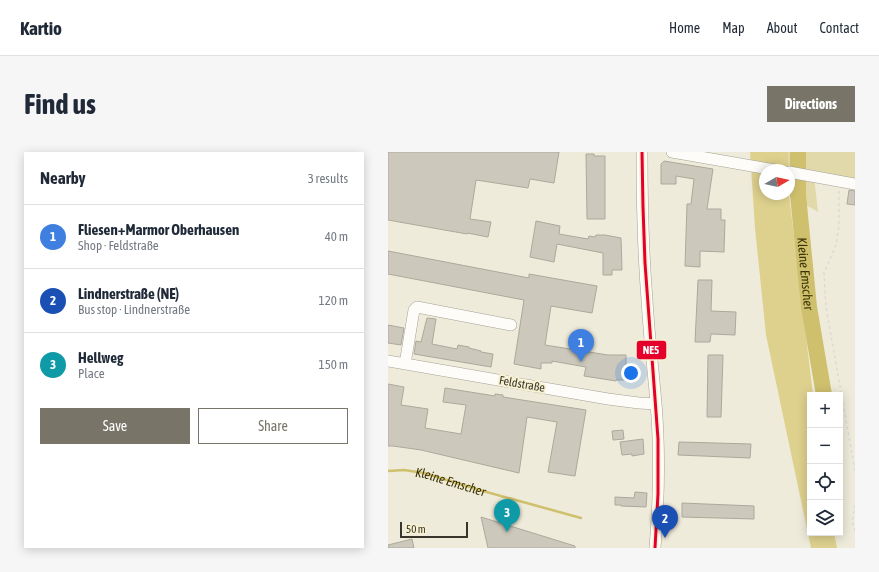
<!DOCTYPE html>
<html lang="en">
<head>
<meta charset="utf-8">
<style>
  body { margin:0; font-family:"Asap Condensed",sans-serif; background:#f6f6f7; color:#1f2937 }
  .controls { position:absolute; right:12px; bottom:12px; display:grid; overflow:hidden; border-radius:0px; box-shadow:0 2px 10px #0003 }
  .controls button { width:36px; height:36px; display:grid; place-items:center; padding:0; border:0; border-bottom:1px solid #e0e1e3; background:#fff; color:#1f2937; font:20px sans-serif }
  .compass { position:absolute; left:371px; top:12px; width:36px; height:36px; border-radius:50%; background:#fff; box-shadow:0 2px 10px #0003; rotate:81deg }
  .scale { position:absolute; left:12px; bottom:10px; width:68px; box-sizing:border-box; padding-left:4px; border:2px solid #38362a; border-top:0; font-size:11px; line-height:14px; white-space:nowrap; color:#38362a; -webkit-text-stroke:3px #f7f1d2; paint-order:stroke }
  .you { position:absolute; left:243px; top:221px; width:14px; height:14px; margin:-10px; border:3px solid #fff; border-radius:50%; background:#1a73e8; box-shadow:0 0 0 6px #1a73e833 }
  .badge { display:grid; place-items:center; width:26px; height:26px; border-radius:50%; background:#787568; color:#fff; font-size:13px; font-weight:700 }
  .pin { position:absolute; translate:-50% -33px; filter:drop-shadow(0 1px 2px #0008) }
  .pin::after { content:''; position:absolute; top:21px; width:14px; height:12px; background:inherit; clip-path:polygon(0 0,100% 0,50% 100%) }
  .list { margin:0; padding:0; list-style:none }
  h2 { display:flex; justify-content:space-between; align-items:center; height:52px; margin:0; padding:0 16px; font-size:17px }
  h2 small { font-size:13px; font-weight:400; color:#747a83 }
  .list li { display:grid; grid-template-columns:26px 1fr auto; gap:12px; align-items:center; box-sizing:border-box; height:64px; padding:0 16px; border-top:1px solid #e0e1e3 }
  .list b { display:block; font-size:15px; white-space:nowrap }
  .list p { margin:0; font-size:13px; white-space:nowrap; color:#747a83 }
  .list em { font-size:13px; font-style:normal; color:#747a83 }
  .actions { display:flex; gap:8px; padding:12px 16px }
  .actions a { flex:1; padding:9px 0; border:1px solid #787568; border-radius:0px; text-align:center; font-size:14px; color:#787568 }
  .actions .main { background:#787568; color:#fff }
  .icon { flex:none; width:22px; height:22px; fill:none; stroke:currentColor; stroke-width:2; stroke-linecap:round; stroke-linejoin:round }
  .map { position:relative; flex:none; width:467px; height:396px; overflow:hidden; border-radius:0px }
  header { display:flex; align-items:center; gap:24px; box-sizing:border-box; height:56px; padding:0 20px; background:#fff; border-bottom:1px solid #e0e1e3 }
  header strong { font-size:19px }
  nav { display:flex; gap:22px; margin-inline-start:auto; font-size:14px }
  .intro { display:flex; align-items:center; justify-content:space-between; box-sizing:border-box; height:96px; padding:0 24px }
  h1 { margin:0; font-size:28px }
  .button { padding:10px 18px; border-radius:0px; background:#787568; color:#fff; font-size:14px; font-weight:700 }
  main { display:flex; gap:24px; padding:0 24px }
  aside { flex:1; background:#fff; border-radius:0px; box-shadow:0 2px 10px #0003 }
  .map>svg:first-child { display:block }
  .green { fill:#e2d9ab }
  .forest { fill:#ded18e }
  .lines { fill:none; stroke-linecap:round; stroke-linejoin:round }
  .stream { stroke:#cfc06e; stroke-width:2.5 }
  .river { stroke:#cfc06e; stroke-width:16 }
  .building { fill:#ccc9bc; stroke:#aca99c }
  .minor-casing { stroke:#a3a194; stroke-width:12 }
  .path { stroke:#dbdad5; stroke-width:1.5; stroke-dasharray:3 3; stroke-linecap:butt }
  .minor { stroke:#fdfcf9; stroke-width:11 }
  .bus-1-casing { stroke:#f7f1d2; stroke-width:6 }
  .bus-1 { stroke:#e4002b; stroke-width:3 }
  .labels { text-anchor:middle; stroke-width:4; stroke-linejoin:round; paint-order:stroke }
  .street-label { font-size:12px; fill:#38362a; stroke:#f7f1d2 }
  .water-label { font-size:13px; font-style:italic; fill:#393101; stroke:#f7f1d2 }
  .line-badge { stroke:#f7f1d2; stroke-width:1.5 }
  .badge-label { font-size:11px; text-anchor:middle; font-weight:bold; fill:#fff }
</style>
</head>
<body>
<header>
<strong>Kartio</strong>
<nav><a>Home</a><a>Map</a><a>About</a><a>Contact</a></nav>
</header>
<div class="intro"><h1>Find us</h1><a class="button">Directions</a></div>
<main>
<aside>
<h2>Nearby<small>3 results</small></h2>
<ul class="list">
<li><span class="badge" style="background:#3f7fe0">1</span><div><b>Fliesen+Marmor Oberhausen</b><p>Shop · Feldstraße</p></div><em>40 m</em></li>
<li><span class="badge" style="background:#1a4fb4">2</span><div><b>Lindnerstraße (NE)</b><p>Bus stop · Lindnerstraße</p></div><em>120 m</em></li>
<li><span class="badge" style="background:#0f9aa8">3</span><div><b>Hellweg</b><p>Place</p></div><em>150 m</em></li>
</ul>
<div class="actions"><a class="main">Save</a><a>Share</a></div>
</aside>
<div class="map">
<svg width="467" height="396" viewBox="0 0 467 396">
  <rect width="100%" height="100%" fill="#efebda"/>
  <path class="green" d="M 400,0 L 467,0 L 467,31 L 426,24 L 430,60 L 401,43 Z"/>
  <path class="forest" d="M 362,0 L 400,0 L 401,18 L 377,18 L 377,42 L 401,42 L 401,28 L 401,43 L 425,243 L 422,243 L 422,381 L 446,381 L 449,396 L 423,396 L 378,183 L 367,76 Z"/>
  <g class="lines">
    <path class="stream" id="s1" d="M 0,319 L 16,318 L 36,321 L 95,339 L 193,366"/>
    <path class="river" id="s2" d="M 410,0 L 410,43 L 421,155 L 436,243"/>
  </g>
  <path class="building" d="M 0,0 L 171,0 L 166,31 L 142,27 L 140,36 L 88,28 L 82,67 L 103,70 L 100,85 L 79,81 L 79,82 L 0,68 Z
    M 198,2 L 206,2 L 206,4 L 217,4 L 217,67 L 199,67 Z
    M 276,9 L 325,17 L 319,57 L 333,57 L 333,68 L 337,68 L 336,100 L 312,99 L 312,115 L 297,114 L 299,52 L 303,52 L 306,27 L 288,24 L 288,32 L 273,32 L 273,12 Z
    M 461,38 L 467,39 L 467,53 L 459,52 Z
    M 148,69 L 172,74 L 171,82 L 200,87 L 201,84 L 207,85 L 208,83 L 217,83 L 233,86 L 234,118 L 224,118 L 224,123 L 215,123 L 215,101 L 169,92 L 166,110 L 142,105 Z
    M 0,99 L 141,126 L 141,122 L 209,134 L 204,161 L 163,154 L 157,193 L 220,203 L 238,203 L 238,228 L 228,228 L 228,229 L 196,224 L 198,215 L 164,209 L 164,211 L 153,211 L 153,217 L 126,212 L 136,148 L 0,122 Z
    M 310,128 L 324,128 L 323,159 L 348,160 L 347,183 L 323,182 L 322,190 L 307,190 Z
    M 39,166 L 48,167 L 44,192 L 69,197 L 70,193 L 81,195 L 81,196 L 93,199 L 93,200 L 105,202 L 103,215 L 26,202 L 28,189 L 33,190 Z
    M 0,173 L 16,176 L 13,193 L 0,191 Z
    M 320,203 L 335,203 L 333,265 L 319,265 Z
    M 0,232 L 16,235 L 13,253 L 40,257 L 37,276 L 73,282 L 78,253 L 55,250 L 57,236 L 107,244 L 107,242 L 115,243 L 115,245 L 198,258 L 187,324 L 160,320 L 169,270 L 139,265 L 131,321 L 33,298 L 5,294 L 0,294 Z
    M 235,278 L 236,287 L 225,288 L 224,279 Z
    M 255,287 L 256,302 L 244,304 L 244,302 L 234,303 L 232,290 Z
    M 291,290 L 363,292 L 362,306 L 290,303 Z
    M 247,340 L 259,341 L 258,355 L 233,354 L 233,353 L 227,353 L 227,345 L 246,346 Z
    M 294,351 L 366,354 L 366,367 L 294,365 Z
    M 93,365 L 187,394 L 187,396 L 100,396 Z
    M 24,387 L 26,396 L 0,396 L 0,393 Z"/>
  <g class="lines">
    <g class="minor-casing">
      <path id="minor" d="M 254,0 C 254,49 255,99 259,148 C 261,182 265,217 268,251 C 272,299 271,348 267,396
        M 284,0 L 387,18
        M 401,20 L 467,32
        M 0,209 L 220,247 L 251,251 L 268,252
        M 17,212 L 26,158 L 29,155 L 123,173"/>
    </g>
    <path class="path" d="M 451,39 L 451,74 L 448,93 L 436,121 L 438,155 L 467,319
      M 467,353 L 464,370 L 467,379"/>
    <use href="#minor" class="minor"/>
    <g class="bus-1-casing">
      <path id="bus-1" d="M 254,0 L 255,55 L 257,111 L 270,287 L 270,342 L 267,396"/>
    </g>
    <use href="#bus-1" class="bus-1"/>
  </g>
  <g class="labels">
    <g class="street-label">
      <text transform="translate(134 232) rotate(10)" y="4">Feldstraße</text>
    </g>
    <g class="water-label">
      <text dy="5" stroke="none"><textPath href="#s2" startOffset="122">Kleine Emscher</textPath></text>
      <text dy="5" stroke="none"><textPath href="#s1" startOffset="64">Kleine Emscher</textPath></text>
    </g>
  </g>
  <rect class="line-badge" x="248" y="188" width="31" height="20" rx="4" fill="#e4002b"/>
  <g class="badge-label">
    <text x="263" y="202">NE5</text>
  </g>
</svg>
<div class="controls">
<button>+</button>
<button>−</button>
<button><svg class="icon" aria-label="locate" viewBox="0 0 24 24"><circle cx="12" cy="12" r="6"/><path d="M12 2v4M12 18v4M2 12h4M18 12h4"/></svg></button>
<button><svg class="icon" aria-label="layers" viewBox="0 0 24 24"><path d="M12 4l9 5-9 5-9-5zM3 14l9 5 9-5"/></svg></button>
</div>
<svg class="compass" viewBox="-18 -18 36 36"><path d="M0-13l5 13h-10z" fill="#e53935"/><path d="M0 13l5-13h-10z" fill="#747a83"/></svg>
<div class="scale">50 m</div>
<div class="you"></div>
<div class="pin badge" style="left:193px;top:210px;background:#3f7fe0">1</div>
<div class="pin badge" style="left:277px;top:386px;background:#1a4fb4">2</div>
<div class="pin badge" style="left:119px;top:380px;background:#0f9aa8">3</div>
</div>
</main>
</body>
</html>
